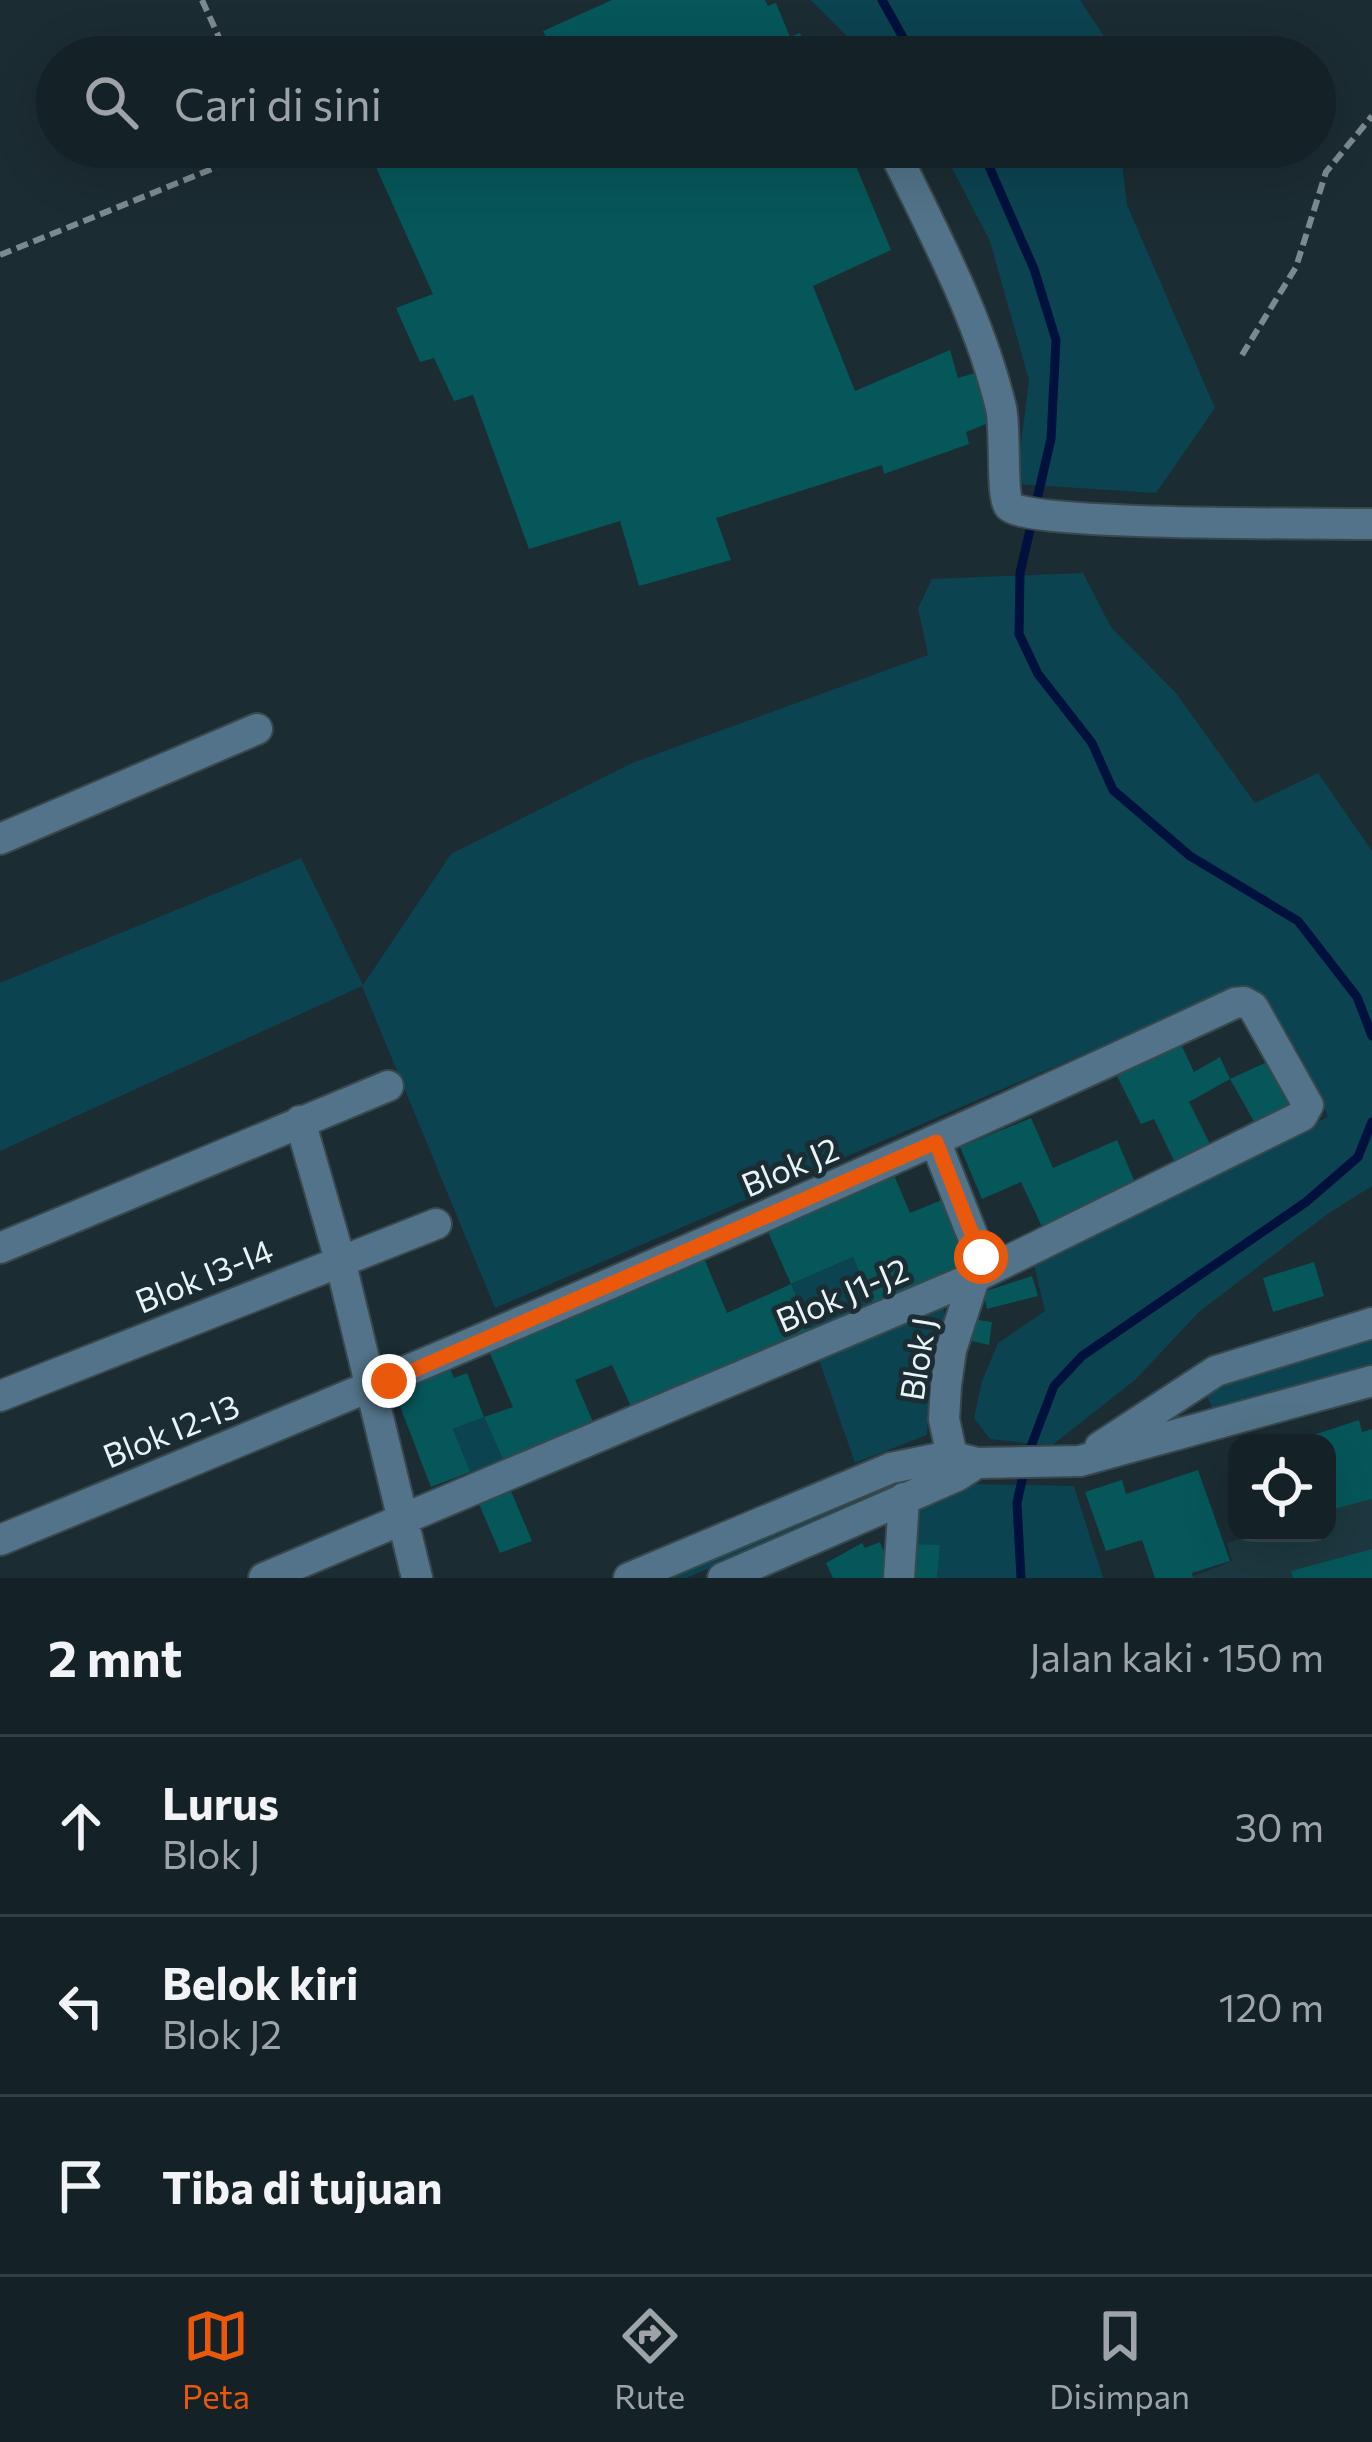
<!DOCTYPE html>
<html lang="id">
<head>
<meta charset="utf-8">
<style>
  body { margin:0; font-family:Commissioner,sans-serif; background:#1d292e; color:#f1f3f6 }
  .controls { position:absolute; right:36px; bottom:36px; display:grid; overflow:hidden; border-radius:24px; box-shadow:0 12px 48px #0002 }
  .controls button { width:108px; height:108px; display:grid; place-items:center; padding:0; border:0; border-bottom:3px solid #333e43; background:#142126; color:#f1f3f6; font:60px sans-serif }
  .stop { position:absolute; width:36px; height:36px; margin:-27px; border:9px solid #ea580c; border-radius:50%; background:#fff }
  .stop.end { background:#ea580c; border-color:#fff; box-shadow:0 3px 12px #0008 }
  .list { margin:0; padding:0; list-style:none }
  h2 { display:flex; justify-content:space-between; align-items:center; height:156px; margin:0; padding:0 48px; font-size:51px }
  h2 small { font-size:39px; font-weight:400; color:#9da3a7 }
  .list li { display:grid; grid-template-columns:78px 1fr auto; gap:36px; align-items:center; box-sizing:border-box; height:180px; padding:0 48px; border-top:3px solid #333e43 }
  .list b { display:block; font-size:45px; white-space:nowrap }
  .list p { margin:0; font-size:39px; white-space:nowrap; color:#9da3a7 }
  .list em { font-size:39px; font-style:normal; color:#9da3a7 }
  .icon { flex:none; width:66px; height:66px; fill:none; stroke:currentColor; stroke-width:2; stroke-linecap:round; stroke-linejoin:round }
  .map { position:relative; flex:none; width:1372px; height:1578px; overflow:hidden }
  .search { position:absolute; background:#142126; box-shadow:0 12px 48px #0002; left:36px; right:36px; top:36px; height:132px; display:flex; align-items:center; gap:30px; box-sizing:border-box; padding:0 42px; border-radius:66px; color:#9da3a7; font-size:45px }
  .sheet { height:696px; background:#142126 }
  nav { display:flex; justify-content:space-around; align-items:center; box-sizing:border-box; height:168px; border-top:3px solid #333e43; background:#142126; font-size:33px; color:#9da3a7 }
  nav a { display:grid; justify-items:center; gap:6px }
  nav .on { color:#ea580c }
  .map>svg:first-child { display:block }
  .built { fill:#1d3840 }
  .green { fill:#0c4350 }
  .lines { fill:none; stroke-linecap:round; stroke-linejoin:round }
  .stream { stroke:#00113d; stroke-width:9 }
  .building { fill:#06575a }
  .minor-casing { stroke:#38484d; stroke-width:34 }
  .path { stroke:#7c8a8e; stroke-width:6; stroke-dasharray:12 6; stroke-linecap:butt }
  .minor { stroke:#527389; stroke-width:30 }
  .route { stroke:#ea580c; stroke-width:15 }
  .labels { text-anchor:middle; stroke-width:10; stroke-linejoin:round; paint-order:stroke }
  .street-label { font-size:33px; fill:#e8f3f6; stroke:#1b2c32 }
</style>
</head>
<body>
<div class="map">
<svg width="1372" height="1578" viewBox="0 0 1372 1578">
  <rect width="100%" height="100%" fill="#1b2c32"/>
  <path class="built" d="M 1372,1499 L 1372,1578 L 1189,1578 L 1232,1561 L 1227,1543 L 1258,1533 L 1327,1533 L 1327,1511 Z"/>
  <path class="green" d="M 811,0 L 1080,0 L 1109,44 L 1110,57 L 868,57 Z
    M 941,147 L 1120,147 L 1127,205 L 1215,408 L 1156,493 L 1016,484 L 1029,380 L 990,241 Z
    M 1083,573 L 1111,627 L 1176,693 L 1255,803 L 1318,773 L 1372,851 L 1372,1186 L 1329,1213 L 1200,1311 L 1135,1380 L 1051,1446 L 990,1439 L 974,1418 L 982,1381 L 998,1343 L 1045,1311 L 1034,1265 L 1139,1207 L 1328,1117 C 1309,1066 1287,1028 1251,988 L 1221,995 L 495,1308 L 362,986 L 0,1151 L 0,983 L 301,858 L 363,985 L 451,854 L 632,763 L 928,655 L 918,608 L 932,579 Z
    M 853,1257 L 874,1308 L 813,1336 L 791,1284 Z
    M 936,1305 L 944,1310 L 946,1325 L 931,1379 L 927,1435 L 855,1463 L 818,1357 Z
    M 1372,1338 L 1372,1366 L 1229,1409 L 1213,1409 L 1206,1394 L 1220,1384 Z
    M 484,1417 L 506,1466 L 472,1479 L 453,1429 Z
    M 972,1484 L 1074,1486 L 1103,1578 L 937,1578 L 940,1546 L 911,1544 L 913,1503 Z
    M 853,1500 L 851,1507 L 686,1578 L 656,1578 Z"/>
  <g class="lines">
    <path class="stream" d="M 882,0 L 914,57
      M 976,147 L 988,164 L 1034,269 L 1056,340 L 1051,439 L 1020,573 L 1019,634 L 1038,674 L 1092,743 L 1113,790 L 1190,856 L 1298,921 L 1357,997 L 1372,1036
      M 1028,1454 L 1054,1386 L 1082,1356 L 1306,1202 L 1358,1157 L 1372,1122
      M 1021,1578 L 1017,1503 L 1024,1471"/>
  </g>
  <path class="building" d="M 612,0 L 765,0 L 768,6 L 776,3 L 790,37 L 800,33 L 810,57 L 556,57 L 543,31 Z
    M 419,147 L 848,147 L 891,250 L 813,286 L 855,391 L 950,350 L 958,378 L 975,373 L 991,422 L 966,432 L 969,444 L 884,474 L 882,465 L 716,518 L 731,560 L 639,586 L 620,521 L 529,549 L 473,395 L 454,401 L 434,358 L 420,362 L 396,308 L 433,294 L 375,165 Z
    M 1180,1042 L 1194,1072 L 1220,1057 L 1230,1079 L 1189,1102 L 1213,1150 L 1177,1167 L 1154,1119 L 1141,1124 L 1116,1074 Z
    M 1276,1058 L 1300,1105 L 1256,1125 L 1230,1079 Z
    M 1031,1118 L 1053,1168 L 1117,1140 L 1137,1187 L 1044,1231 L 1021,1182 L 982,1199 L 960,1147 Z
    M 894,1175 L 910,1213 L 947,1198 L 975,1265 L 874,1308 L 853,1257 L 791,1284 L 767,1230 Z
    M 704,1258 L 727,1313 L 791,1284 L 813,1336 L 634,1413 L 612,1365 L 575,1380 L 596,1429 L 506,1466 L 484,1417 L 513,1407 L 488,1349 Z
    M 1314,1262 L 1324,1296 L 1273,1312 L 1263,1278 Z
    M 1032,1276 L 1038,1296 L 987,1309 L 983,1292 Z
    M 972,1319 L 992,1322 L 989,1345 L 967,1340 Z
    M 450,1369 L 454,1378 L 467,1373 L 484,1417 L 453,1429 L 470,1472 L 431,1487 L 394,1391 Z
    M 1359,1420 L 1362,1432 L 1372,1429 L 1372,1499 L 1327,1511 L 1327,1443 L 1292,1442 Z
    M 1198,1470 L 1230,1561 L 1192,1573 L 1193,1578 L 1155,1578 L 1142,1540 L 1106,1551 L 1085,1492 L 1122,1480 L 1126,1494 Z
    M 511,1491 L 532,1541 L 500,1553 L 479,1504 Z
    M 880,1542 L 892,1573 L 884,1578 L 833,1578 L 826,1563 L 862,1543 L 865,1548 Z
    M 911,1544 L 940,1545 L 937,1578 L 909,1578 Z
    M 1372,1549 L 1372,1578 L 1293,1578 L 1291,1571 Z"/>
  <g class="lines">
    <g class="minor-casing">
      <path id="minor" d="M 892,147 C 933,232 979,316 1001,408 C 1006,429 1001,497 1009,506 C 1027,526 1325,523 1372,524
        M 0,839 L 257,729
        M 300,1121 L 340,1260 L 417,1578
        M 936,1143 L 981,1257 L 951,1350 L 946,1385 L 944,1419 L 955,1470
        M 0,1248 L 388,1086
        M 0,1396 L 436,1224
        M 1100,1447 L 1216,1371 L 1372,1323
        M 0,1540 C 416,1370 828,1193 1235,1003 L 1244,1002 L 1253,1007 L 1308,1105 L 1302,1116 L 973,1278 L 264,1578
        M 629,1578 L 891,1468 L 950,1456 L 977,1463 L 1080,1461 L 1372,1381
        M 723,1578 L 957,1476 L 974,1465
        M 899,1578 L 904,1498"/>
    </g>
    <path class="path" d="M 202,0 L 228,57
      M 0,255 L 212,169 L 244,147
      M 1242,355 L 1296,267 L 1326,172 L 1372,116"/>
    <use href="#minor" class="minor"/>
  </g>
  <g class="lines">
    <path class="route" d="M 389,1381 L 936,1142 L 981,1257"/>
  </g>
  <g class="labels">
    <g class="street-label">
      <text transform="translate(790 1167) rotate(-23)" y="12">Blok J2</text>
      <text transform="translate(204 1276) rotate(-22)" y="12">Blok I3-I4</text>
      <text transform="translate(842 1295) rotate(-23)" y="12">Blok J1-J2</text>
      <text transform="translate(918 1359) rotate(-81)" y="12">Blok J</text>
      <text transform="translate(171 1431) rotate(-22)" y="12">Blok I2-I3</text>
    </g>
  </g>
</svg>
<div class="controls">
<button><svg class="icon" aria-label="locate" viewBox="0 0 24 24"><circle cx="12" cy="12" r="6"/><path d="M12 2v4M12 18v4M2 12h4M18 12h4"/></svg></button>
</div>
<div class="stop" style="left:981px;top:1257px"></div>
<div class="stop end" style="left:389px;top:1381px"></div>
<div class="search"><svg class="icon" aria-label="search" viewBox="0 0 24 24"><circle cx="10" cy="10" r="6"/><path d="M15 15l6 6"/></svg>Cari di sini</div>
</div>
<section class="sheet">
<h2>2 mnt<small>Jalan kaki · 150 m</small></h2>
<ul class="list">
<li><svg class="icon" aria-label="ahead" viewBox="0 0 24 24"><path d="M12 20V5M6 11l6-6 6 6"/></svg><div><b>Lurus</b><p>Blok J</p></div><em>30 m</em></li>
<li><svg class="icon" aria-label="left" viewBox="0 0 24 24"><path d="M17 20v-9H6M10 6l-5 5 5 5"/></svg><div><b>Belok kiri</b><p>Blok J2</p></div><em>120 m</em></li>
<li><svg class="icon" aria-label="arrive" viewBox="0 0 24 24"><path d="M6 21V4h12l-3 4 3 4H6"/></svg><div><b>Tiba di tujuan</b></div></li>
</ul>
</section>
<nav>
<a class="on"><svg class="icon" aria-label="map" viewBox="0 0 24 24"><path d="M3 6l6-2 6 2 6-2v14l-6 2-6-2-6 2zM9 4v14M15 6v14"/></svg>Peta</a>
<a><svg class="icon" aria-label="directions" viewBox="0 0 24 24"><path d="M12 3l9 9-9 9-9-9zM9 14v-3h6M13 9l2 2-2 2"/></svg>Rute</a>
<a><svg class="icon" aria-label="saved" viewBox="0 0 24 24"><path d="M7 4h10v16l-5-4-5 4z"/></svg>Disimpan</a>
</nav>
</body>
</html>
